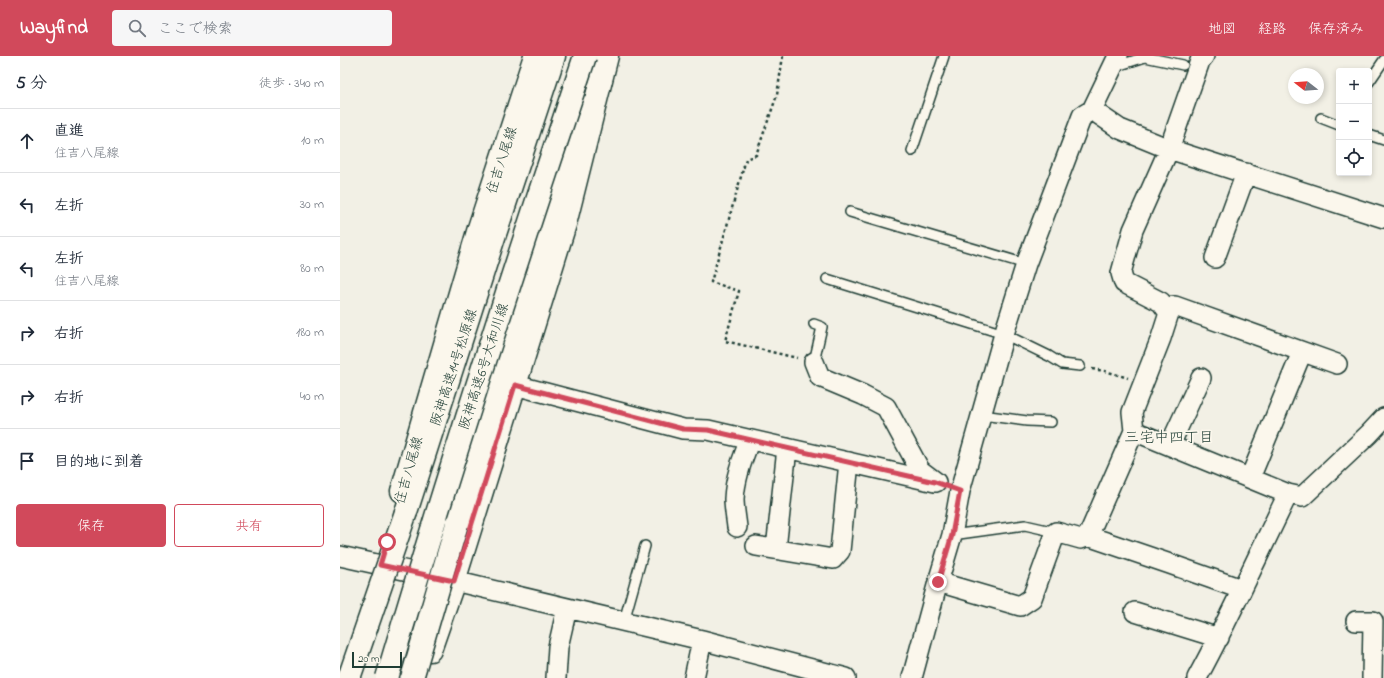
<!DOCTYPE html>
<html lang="ja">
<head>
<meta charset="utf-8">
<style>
  body { margin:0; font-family:"Indie Flower","Klee One",sans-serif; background:#f6f6f7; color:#1f2937 }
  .controls { position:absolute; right:12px; top:12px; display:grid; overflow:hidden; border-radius:4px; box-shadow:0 2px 6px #0003 }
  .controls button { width:36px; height:36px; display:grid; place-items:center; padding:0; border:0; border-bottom:1px solid #e0e1e3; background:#fff; color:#1f2937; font:20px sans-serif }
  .compass { position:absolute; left:948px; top:12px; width:36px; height:36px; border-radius:50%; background:#fff; box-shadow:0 2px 6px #0003; rotate:287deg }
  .scale { position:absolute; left:12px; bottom:10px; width:50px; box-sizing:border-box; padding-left:4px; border:2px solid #1f3d34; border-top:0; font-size:11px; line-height:14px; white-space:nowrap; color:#1f3d34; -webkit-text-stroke:3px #fbf7ec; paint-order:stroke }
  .stop { position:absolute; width:12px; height:12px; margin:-9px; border:3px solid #d1495b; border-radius:50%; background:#fff }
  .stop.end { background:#d1495b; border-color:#fff; box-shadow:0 1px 4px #0008 }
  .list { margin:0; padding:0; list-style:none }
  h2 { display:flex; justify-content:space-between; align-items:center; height:52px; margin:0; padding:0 16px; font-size:17px }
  h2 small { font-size:13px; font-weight:400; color:#747a83 }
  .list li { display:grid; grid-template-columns:26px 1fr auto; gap:12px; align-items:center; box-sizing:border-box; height:64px; padding:0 16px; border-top:1px solid #e0e1e3 }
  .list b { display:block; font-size:15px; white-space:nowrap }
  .list p { margin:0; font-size:13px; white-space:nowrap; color:#747a83 }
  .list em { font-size:13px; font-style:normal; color:#747a83 }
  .actions { display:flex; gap:8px; padding:12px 16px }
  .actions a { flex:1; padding:9px 0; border:1px solid #d1495b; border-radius:4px; text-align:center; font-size:14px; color:#d1495b }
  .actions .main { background:#d1495b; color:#fff }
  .icon { flex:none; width:22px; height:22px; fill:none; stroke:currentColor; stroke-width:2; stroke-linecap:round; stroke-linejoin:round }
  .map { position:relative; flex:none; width:1044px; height:622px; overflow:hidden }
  header { display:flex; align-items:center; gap:24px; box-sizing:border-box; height:56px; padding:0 20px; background:#d1495b; color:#fff }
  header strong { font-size:19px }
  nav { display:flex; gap:22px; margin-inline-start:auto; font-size:14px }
  .search { width:280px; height:36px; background:#f6f6f7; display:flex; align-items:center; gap:10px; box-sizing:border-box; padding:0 14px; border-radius:4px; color:#747a83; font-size:15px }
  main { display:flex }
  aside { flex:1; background:#fff }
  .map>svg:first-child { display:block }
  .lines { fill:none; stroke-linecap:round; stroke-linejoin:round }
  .lane-casing { stroke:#1f3d34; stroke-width:12 }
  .street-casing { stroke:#1f3d34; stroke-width:22 }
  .secondary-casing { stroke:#1f3d34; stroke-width:25 }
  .highway-casing { stroke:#1f3d34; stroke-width:25 }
  .path { stroke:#1f3d34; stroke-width:2.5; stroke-dasharray:3 3; stroke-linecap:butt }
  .lane { stroke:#fbf7ec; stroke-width:9 }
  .street { stroke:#fbf7ec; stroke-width:19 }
  .secondary { stroke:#fbf7ec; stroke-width:22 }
  .highway { stroke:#fbf7ec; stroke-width:22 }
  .highway-bridge-casing { stroke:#1f3d34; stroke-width:25; stroke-linecap:butt }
  .highway-bridge { stroke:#fbf7ec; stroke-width:22 }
  .route { stroke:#d1495b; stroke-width:5 }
  .labels { text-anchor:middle; stroke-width:3.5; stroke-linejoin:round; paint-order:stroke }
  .street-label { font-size:14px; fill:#1f3d34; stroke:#fbf7ec }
  .neighbourhood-label { font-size:15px; fill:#1f3d34; stroke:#fbf7ec }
</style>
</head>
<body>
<header>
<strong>Wayfind</strong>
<div class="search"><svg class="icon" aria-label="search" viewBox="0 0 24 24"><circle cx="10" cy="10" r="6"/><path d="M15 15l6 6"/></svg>ここで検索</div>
<nav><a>地図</a><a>経路</a><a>保存済み</a></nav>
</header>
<main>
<aside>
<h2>5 分<small>徒歩 · 340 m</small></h2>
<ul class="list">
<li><svg class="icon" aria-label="ahead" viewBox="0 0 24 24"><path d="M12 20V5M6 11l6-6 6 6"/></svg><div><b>直進</b><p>住吉八尾線</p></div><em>10 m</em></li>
<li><svg class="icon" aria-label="left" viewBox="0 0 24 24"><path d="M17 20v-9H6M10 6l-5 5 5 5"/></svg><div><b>左折</b></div><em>30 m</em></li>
<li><svg class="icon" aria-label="left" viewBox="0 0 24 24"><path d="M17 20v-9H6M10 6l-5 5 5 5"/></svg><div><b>左折</b><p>住吉八尾線</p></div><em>80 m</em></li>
<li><svg class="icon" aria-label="right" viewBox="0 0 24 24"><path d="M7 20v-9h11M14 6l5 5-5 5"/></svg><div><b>右折</b></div><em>180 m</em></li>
<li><svg class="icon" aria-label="right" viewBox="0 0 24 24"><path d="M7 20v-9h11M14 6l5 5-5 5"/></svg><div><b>右折</b></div><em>40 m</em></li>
<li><svg class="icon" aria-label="arrive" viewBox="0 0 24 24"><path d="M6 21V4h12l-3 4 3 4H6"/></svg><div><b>目的地に到着</b></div></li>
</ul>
<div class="actions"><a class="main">保存</a><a>共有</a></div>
</aside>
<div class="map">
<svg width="1044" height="622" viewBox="0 0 1044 622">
  <rect width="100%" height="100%" fill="#f2f0e5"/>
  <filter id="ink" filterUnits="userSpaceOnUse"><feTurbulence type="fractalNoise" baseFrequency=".025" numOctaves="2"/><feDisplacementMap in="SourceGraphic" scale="8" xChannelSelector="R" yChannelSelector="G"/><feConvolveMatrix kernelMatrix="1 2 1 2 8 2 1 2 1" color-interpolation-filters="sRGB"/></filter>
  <g filter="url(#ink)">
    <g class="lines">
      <g class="lane-casing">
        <path id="lane" d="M 774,11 L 805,1 L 843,9
          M 1029,26 L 1044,4
          M 981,62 L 999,69
          M 1029,79 L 1044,84
          M 572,95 L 604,0
          M 510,156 L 686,208
          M 487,223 L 664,278 L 709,300 L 722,308 L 740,310
          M 474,306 L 482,271 L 474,268
          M 642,359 L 687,365 L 711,366
          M 612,479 L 685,469 L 716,476
          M 284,565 L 305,490"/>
      </g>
      <g class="street-casing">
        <path id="street" d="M 752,54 L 780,73 L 829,93 L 1044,162
          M 875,202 L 906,117
          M 825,251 L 835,250 L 997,308
          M 474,306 L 480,321 L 523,339 L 546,351 L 580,414 L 596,426
          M 175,329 L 343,373 L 368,374 L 595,426
          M 794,375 L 948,438 L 962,441 L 1029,378 L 1044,362
          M 830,389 L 861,322
          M 910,422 L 962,296
          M 397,471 C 396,462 394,452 394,443 C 395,422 402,403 410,384
          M 748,480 L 830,508 L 901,533
          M 416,490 L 493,503 L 500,495 L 509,406
          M 436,493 L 447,392
          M 0,500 L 114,525 L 362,584 L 506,622
          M 598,526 L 612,479 L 620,435 L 664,278 L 686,208 L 742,60 L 752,54 L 778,0
          M 795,556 L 879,582
          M 1016,565 L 1033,565 L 1032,622
          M 216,622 L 218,591 L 227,552
          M 354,622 L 362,584
          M 572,622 L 598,526 L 680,550 L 692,542 L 716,476 L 741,483 L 748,480 L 794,375 L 792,356 L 821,282 L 829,257 L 821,246 L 784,227 L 781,217 L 793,174 L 829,93 L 860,5 L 864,0
          M 857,622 C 890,562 918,499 948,438"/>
      </g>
      <g class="secondary-casing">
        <path id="secondary" d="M 62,435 L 139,172 L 195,0
          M 90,594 L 114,525 L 225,168 L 267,0"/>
      </g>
      <g class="highway-casing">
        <path id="highway" d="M 66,456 L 155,178 L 214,0
          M 117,468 L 239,49"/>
      </g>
      <path class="path" d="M 443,0 L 437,39 L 416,99 L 406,103 L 371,226 L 399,235 L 385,285 L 457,302
        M 752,313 L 765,315 L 788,322"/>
      <use href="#lane" class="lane"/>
      <use href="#street" class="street"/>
      <use href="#secondary" class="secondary"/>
      <use href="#highway" class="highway"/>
      <g class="highway-bridge-casing">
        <path id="highway-bridge" d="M 9,622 L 66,456
          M 47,622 C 109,413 176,206 245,0
          M 72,622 L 117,468"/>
      </g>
      <use href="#highway-bridge" class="highway-bridge"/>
    </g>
  </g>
  <g class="lines" filter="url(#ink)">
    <path class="route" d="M 47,486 L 40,509 L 114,525 L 175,329 L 343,373 L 368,374 L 595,426 L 620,435 L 612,479 L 598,526"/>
  </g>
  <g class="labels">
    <g class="street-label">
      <text transform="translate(161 104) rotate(-72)" y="5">住吉八尾線</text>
      <text transform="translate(143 310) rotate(-72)" y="5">阪神高速6号大和川線</text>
      <text transform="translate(113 311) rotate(-72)" y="5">阪神高速14号松原線</text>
      <text transform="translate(68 414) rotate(-74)" y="5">住吉八尾線</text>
    </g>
    <g class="neighbourhood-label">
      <text x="829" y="386">三宅中四丁目</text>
    </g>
  </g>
</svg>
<div class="controls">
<button>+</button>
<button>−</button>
<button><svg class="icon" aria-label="locate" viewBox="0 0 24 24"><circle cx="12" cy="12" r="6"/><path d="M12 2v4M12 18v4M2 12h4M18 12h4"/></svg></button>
</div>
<svg class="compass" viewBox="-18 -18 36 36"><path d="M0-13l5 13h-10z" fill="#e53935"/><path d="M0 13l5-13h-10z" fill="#747a83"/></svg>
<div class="scale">20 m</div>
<div class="stop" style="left:47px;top:486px"></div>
<div class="stop end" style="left:598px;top:526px"></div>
</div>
</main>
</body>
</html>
